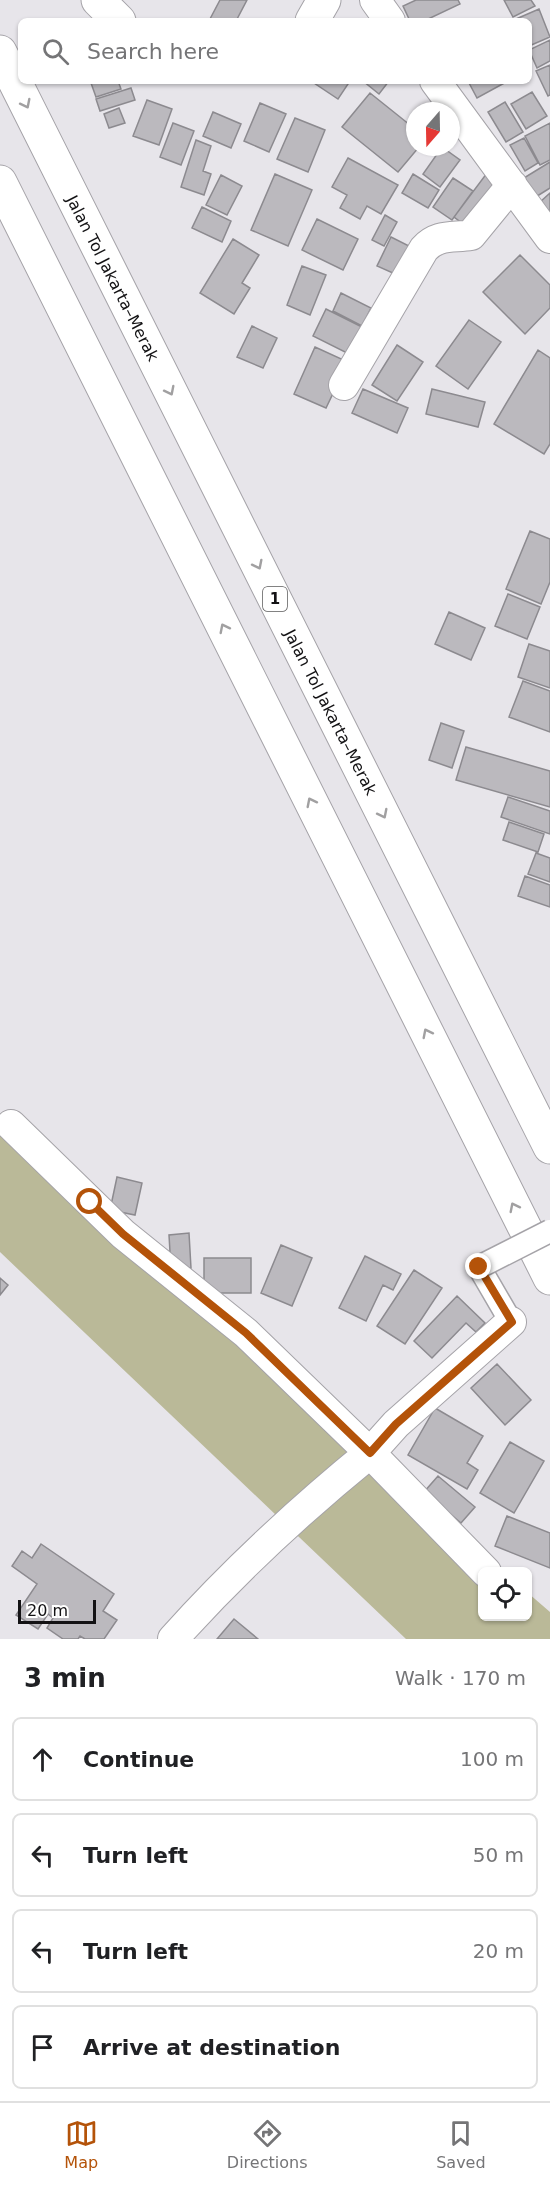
<!DOCTYPE html>
<html lang="en">
<head>
<meta charset="utf-8">
<style>
  body { margin:0; font-family:"DejaVu Sans",sans-serif; background:#f2f2f2; color:#202124 }
  .controls { position:absolute; right:18px; bottom:18px; display:grid; overflow:hidden; border-radius:9px; box-shadow:0 2px 4px #0004 }
  .controls button { width:54px; height:54px; display:grid; place-items:center; padding:0; border:0; border-bottom:2px solid #e0e0e0; background:#fff; color:#202124; font:30px sans-serif }
  .compass { position:absolute; left:406px; top:102px; width:54px; height:54px; border-radius:50%; background:#fff; box-shadow:0 2px 4px #0004; rotate:200deg }
  .scale { position:absolute; left:18px; bottom:15px; width:78px; box-sizing:border-box; padding-left:6px; border:3px solid #131214; border-top:0; font-size:16px; line-height:21px; white-space:nowrap; color:#131214; -webkit-text-stroke:4px #fff; paint-order:stroke }
  .stop { position:absolute; width:18px; height:18px; margin:-14px; border:4px solid #b45309; border-radius:50%; background:#fff }
  .stop.end { background:#b45309; border-color:#fff; box-shadow:0 2px 6px #0008 }
  .list { margin:0; padding:0; list-style:none }
  h2 { display:flex; justify-content:space-between; align-items:center; height:78px; margin:0; padding:0 24px; font-size:26px }
  h2 small { font-size:20px; font-weight:400; color:#757577 }
  .list li { display:grid; grid-template-columns:39px 1fr auto; gap:18px; align-items:center; box-sizing:border-box; height:84px; margin:0 12px 12px; padding:0 12px; border:2px solid #e0e0e0; border-radius:9px }
  .list b { display:block; font-size:22px; white-space:nowrap }
  .list em { font-size:20px; font-style:normal; color:#757577 }
  .icon { flex:none; width:33px; height:33px; fill:none; stroke:currentColor; stroke-width:2; stroke-linecap:round; stroke-linejoin:round }
  .map { position:relative; flex:none; width:550px; height:1639px; overflow:hidden }
  .search { position:absolute; background:#fff; box-shadow:0 2px 4px #0004; left:18px; right:18px; top:18px; height:66px; display:flex; align-items:center; gap:15px; box-sizing:border-box; padding:0 21px; border-radius:9px; color:#757577; font-size:22px }
  .sheet { height:462px; background:#fff }
  nav { display:flex; justify-content:space-around; align-items:center; box-sizing:border-box; height:84px; border-top:2px solid #e0e0e0; background:#fff; font-size:16px; color:#757577 }
  nav a { display:grid; justify-items:center; gap:3px }
  nav .on { color:#b45309 }
  .map>svg:first-child { display:block }
  .green { fill:#bab998 }
  .building { fill:#bbb9be; stroke:#8c8a8f; stroke-width:1.5 }
  .lines { fill:none; stroke-linecap:round; stroke-linejoin:round }
  .pedestrian-casing { stroke:#a5a3a8; stroke-width:25 }
  .minor-casing { stroke:#a5a3a8; stroke-width:32 }
  .tertiary-casing { stroke:#a5a3a8; stroke-width:35 }
  .motorway-casing { stroke:#a5a3a8; stroke-width:35 }
  .pedestrian { stroke:#fff; stroke-width:22 }
  .minor { stroke:#fff; stroke-width:30 }
  .tertiary { stroke:#fff; stroke-width:33 }
  .motorway { stroke:#fff; stroke-width:33 }
  .pedestrian-bridge-casing { stroke:#a5a3a8; stroke-width:25; stroke-linecap:butt }
  .pedestrian-bridge { stroke:#fff; stroke-width:22 }
  .oneway { stroke:#a1a0a1 }
  .route { stroke:#b45309; stroke-width:8 }
  .labels { text-anchor:middle; stroke-width:5; stroke-linejoin:round; paint-order:stroke }
  .shield { fill:#fff; stroke:#5a595a; stroke-width:1.5 }
  .shield-label { font-size:15px; font-weight:bold; fill:#131214 }
  .street-label { font-size:16px; fill:#131214; stroke:#fff }
</style>
</head>
<body>
<div class="map">
<svg width="550" height="1639" viewBox="0 0 550 1639">
  <rect width="100%" height="100%" fill="#e7e5ea"/>
  <path class="green" d="M 0,1129 L 44,1170 L 503,1571 L 482,1572 L 482,1616 L 528,1616 L 528,1593 L 550,1612 L 550,1639 L 406,1639 L 0,1252 Z"/>
  <path class="building" d="M 220,0 L 247,0 L 236,21 L 213,21 L 210,19 Z
    M 416,0 L 458,0 L 460,4 L 424,21 L 410,21 L 403,6 Z
    M 504,0 L 531,0 L 535,6 L 513,17 Z
    M 539,9 L 550,37 L 529,46 L 529,21 L 516,19 Z
    M 550,40 L 550,61 L 537,68 L 529,50 Z
    M 550,65 L 550,95 L 548,96 L 536,71 Z
    M 98,81 L 118,81 L 121,89 L 96,97 L 91,83 Z
    M 311,81 L 350,81 L 338,99 Z
    M 363,81 L 389,81 L 379,94 Z
    M 468,81 L 508,81 L 477,98 Z
    M 131,88 L 135,100 L 100,111 L 96,99 Z
    M 532,92 L 547,116 L 526,129 L 511,104 Z
    M 370,93 L 415,129 L 415,147 L 419,147 L 398,172 L 342,127 Z
    M 147,100 L 172,109 L 159,145 L 133,136 Z
    M 505,102 L 523,132 L 506,142 L 488,112 Z
    M 260,103 L 286,114 L 269,152 L 244,141 Z
    M 119,108 L 125,123 L 109,128 L 104,114 Z
    M 213,112 L 241,124 L 231,148 L 203,136 Z
    M 295,118 L 325,130 L 308,172 L 277,159 Z
    M 173,123 L 194,131 L 181,165 L 160,157 Z
    M 550,123 L 550,160 L 540,165 L 525,136 Z
    M 524,138 L 538,163 L 525,171 L 510,145 Z
    M 196,140 L 211,146 L 203,171 L 211,174 L 204,195 L 181,187 Z
    M 442,147 L 460,160 L 440,187 L 423,174 Z
    M 348,158 L 398,185 L 381,214 L 367,206 L 360,219 L 340,208 L 347,195 L 332,187 Z
    M 550,162 L 550,188 L 531,200 L 519,181 Z
    M 487,173 L 503,185 L 470,229 L 454,217 Z
    M 275,174 L 312,190 L 288,246 L 251,230 Z
    M 413,174 L 439,190 L 428,208 L 402,193 Z
    M 221,175 L 242,186 L 227,215 L 206,205 Z
    M 453,178 L 473,191 L 452,220 L 433,207 Z
    M 550,193 L 550,215 L 540,202 Z
    M 202,207 L 231,221 L 222,242 L 192,228 Z
    M 385,215 L 397,222 L 384,246 L 372,240 Z
    M 317,219 L 358,239 L 343,270 L 302,250 Z
    M 391,237 L 417,250 L 404,278 L 377,266 Z
    M 233,239 L 259,255 L 242,283 L 250,288 L 234,314 L 200,293 Z
    M 520,255 L 550,285 L 550,308 L 525,334 L 483,292 Z
    M 302,266 L 326,275 L 310,315 L 287,305 Z
    M 341,293 L 371,308 L 362,326 L 333,311 Z
    M 326,309 L 364,328 L 351,355 L 313,336 Z
    M 469,320 L 501,342 L 468,389 L 436,366 Z
    M 252,326 L 277,338 L 263,368 L 237,357 Z
    M 397,345 L 423,362 L 397,401 L 372,385 Z
    M 315,347 L 348,362 L 326,408 L 294,394 Z
    M 538,350 L 550,358 L 550,444 L 544,454 L 494,424 Z
    M 363,389 L 408,408 L 397,433 L 352,413 Z
    M 432,389 L 485,402 L 478,427 L 426,414 Z
    M 530,531 L 550,539 L 550,582 L 541,604 L 506,589 Z
    M 508,594 L 540,607 L 527,639 L 495,626 Z
    M 449,612 L 485,628 L 471,660 L 435,644 Z
    M 529,644 L 550,651 L 550,688 L 518,677 Z
    M 523,681 L 550,691 L 550,732 L 509,717 Z
    M 441,723 L 464,731 L 452,768 L 429,760 Z
    M 466,747 L 550,771 L 550,807 L 456,780 Z
    M 508,797 L 550,811 L 550,834 L 501,817 Z
    M 509,822 L 544,834 L 538,852 L 503,840 Z
    M 536,853 L 550,858 L 550,882 L 528,874 Z
    M 525,876 L 550,885 L 550,907 L 518,896 Z
    M 117,1177 L 142,1183 L 135,1215 L 110,1210 Z
    M 189,1233 L 191,1268 L 171,1269 L 169,1235 Z
    M 281,1245 L 312,1258 L 292,1306 L 261,1293 Z
    M 365,1256 L 401,1274 L 393,1290 L 383,1285 L 366,1321 L 339,1308 Z
    M 204,1258 L 251,1258 L 251,1293 L 204,1293 Z
    M 414,1270 L 442,1288 L 405,1344 L 377,1326 Z
    M 0,1278 L 8,1285 L 0,1295 Z
    M 457,1296 L 485,1323 L 476,1332 L 466,1323 L 432,1358 L 414,1341 Z
    M 497,1364 L 531,1400 L 505,1425 L 471,1388 Z
    M 435,1408 L 483,1436 L 467,1463 L 478,1470 L 467,1489 L 408,1455 Z
    M 510,1442 L 544,1461 L 514,1513 L 480,1493 Z
    M 438,1476 L 475,1507 L 461,1523 L 424,1492 Z
    M 507,1516 L 550,1533 L 550,1568 L 495,1546 Z
    M 41,1544 L 114,1594 L 103,1611 L 117,1620 L 104,1639 L 85,1639 L 80,1636 L 78,1639 L 63,1639 L 47,1628 L 53,1618 L 48,1614 L 38,1629 L 16,1615 L 37,1584 L 12,1566 L 22,1551 L 32,1558 Z
    M 234,1619 L 258,1639 L 217,1639 Z"/>
  <g class="lines">
    <g class="pedestrian-casing">
      <path id="pedestrian" d="M 479,1267 L 511,1322"/>
    </g>
    <g class="minor-casing">
      <path id="minor" d="M 375,0 L 390,21
        M 435,81 L 550,238
        M 344,385 L 424,249 C 437,234 453,238 471,235 L 512,185
        M 11,1125 L 123,1234 L 246,1333 L 370,1453 L 396,1424 L 511,1322
        M 173,1639 C 233,1572 300,1510 370,1453 L 486,1572"/>
    </g>
    <g class="tertiary-casing">
      <path id="tertiary" d="M 98,0 L 119,21
        M 312,21 L 324,0"/>
    </g>
    <g class="motorway-casing">
      <path id="motorway" d="M 0,52 L 550,1147
        M 0,182 L 550,1278"/>
    </g>
    <use href="#pedestrian" class="pedestrian"/>
    <use href="#minor" class="minor"/>
    <use href="#tertiary" class="tertiary"/>
    <use href="#motorway" class="motorway"/>
    <g class="pedestrian-bridge-casing">
      <path id="pedestrian-bridge" d="M 479,1267 L 550,1231"/>
    </g>
    <use href="#pedestrian-bridge" class="pedestrian-bridge"/>
  </g>
  <defs><path id="oneway-chevron" d="M-2-3.5L2.5 0L-2 3.5" fill="none" stroke-width="1.6" stroke-linecap="round" stroke-linejoin="round" transform="scale(1.5)"/></defs>
  <g class="oneway">
    <use href="#oneway-chevron" transform="translate(26 104) rotate(63)"/>
    <use href="#oneway-chevron" transform="translate(170 391) rotate(63)"/>
    <use href="#oneway-chevron" transform="translate(258 565) rotate(63)"/>
    <use href="#oneway-chevron" transform="translate(224 628) rotate(-117)"/>
    <use href="#oneway-chevron" transform="translate(311 802) rotate(-117)"/>
    <use href="#oneway-chevron" transform="translate(383 814) rotate(63)"/>
    <use href="#oneway-chevron" transform="translate(427 1033) rotate(-117)"/>
    <use href="#oneway-chevron" transform="translate(514 1207) rotate(-117)"/>
  </g>
  <g class="lines">
    <path class="route" d="M 90,1202 L 123,1234 L 246,1333 L 370,1453 L 396,1424 L 512,1322 L 479,1267"/>
  </g>
  <g class="labels">
    <rect class="shield" x="263" y="587" width="24" height="24" rx="4.5"/>
    <g class="shield-label">
      <text x="275" y="604">1</text>
    </g>
    <g class="street-label">
      <text transform="translate(113 278) rotate(63)" y="6">Jalan Tol Jakarta–Merak</text>
      <text transform="translate(331 712) rotate(63)" y="6">Jalan Tol Jakarta–Merak</text>
    </g>
  </g>
</svg>
<div class="controls">
<button><svg class="icon" aria-label="locate" viewBox="0 0 24 24"><circle cx="12" cy="12" r="6"/><path d="M12 2v4M12 18v4M2 12h4M18 12h4"/></svg></button>
</div>
<svg class="compass" viewBox="-18 -18 36 36"><path d="M0-13l5 13h-10z" fill="#e53935"/><path d="M0 13l5-13h-10z" fill="#757577"/></svg>
<div class="scale">20 m</div>
<div class="stop" style="left:90px;top:1202px"></div>
<div class="stop end" style="left:479px;top:1267px"></div>
<div class="search"><svg class="icon" aria-label="search" viewBox="0 0 24 24"><circle cx="10" cy="10" r="6"/><path d="M15 15l6 6"/></svg>Search here</div>
</div>
<section class="sheet">
<h2>3 min<small>Walk · 170 m</small></h2>
<ul class="list">
<li><svg class="icon" aria-label="ahead" viewBox="0 0 24 24"><path d="M12 20V5M6 11l6-6 6 6"/></svg><div><b>Continue</b></div><em>100 m</em></li>
<li><svg class="icon" aria-label="left" viewBox="0 0 24 24"><path d="M17 20v-9H6M10 6l-5 5 5 5"/></svg><div><b>Turn left</b></div><em>50 m</em></li>
<li><svg class="icon" aria-label="left" viewBox="0 0 24 24"><path d="M17 20v-9H6M10 6l-5 5 5 5"/></svg><div><b>Turn left</b></div><em>20 m</em></li>
<li><svg class="icon" aria-label="arrive" viewBox="0 0 24 24"><path d="M6 21V4h12l-3 4 3 4H6"/></svg><div><b>Arrive at destination</b></div></li>
</ul>
</section>
<nav>
<a class="on"><svg class="icon" aria-label="map" viewBox="0 0 24 24"><path d="M3 6l6-2 6 2 6-2v14l-6 2-6-2-6 2zM9 4v14M15 6v14"/></svg>Map</a>
<a><svg class="icon" aria-label="directions" viewBox="0 0 24 24"><path d="M12 3l9 9-9 9-9-9zM9 14v-3h6M13 9l2 2-2 2"/></svg>Directions</a>
<a><svg class="icon" aria-label="saved" viewBox="0 0 24 24"><path d="M7 4h10v16l-5-4-5 4z"/></svg>Saved</a>
</nav>
</body>
</html>
